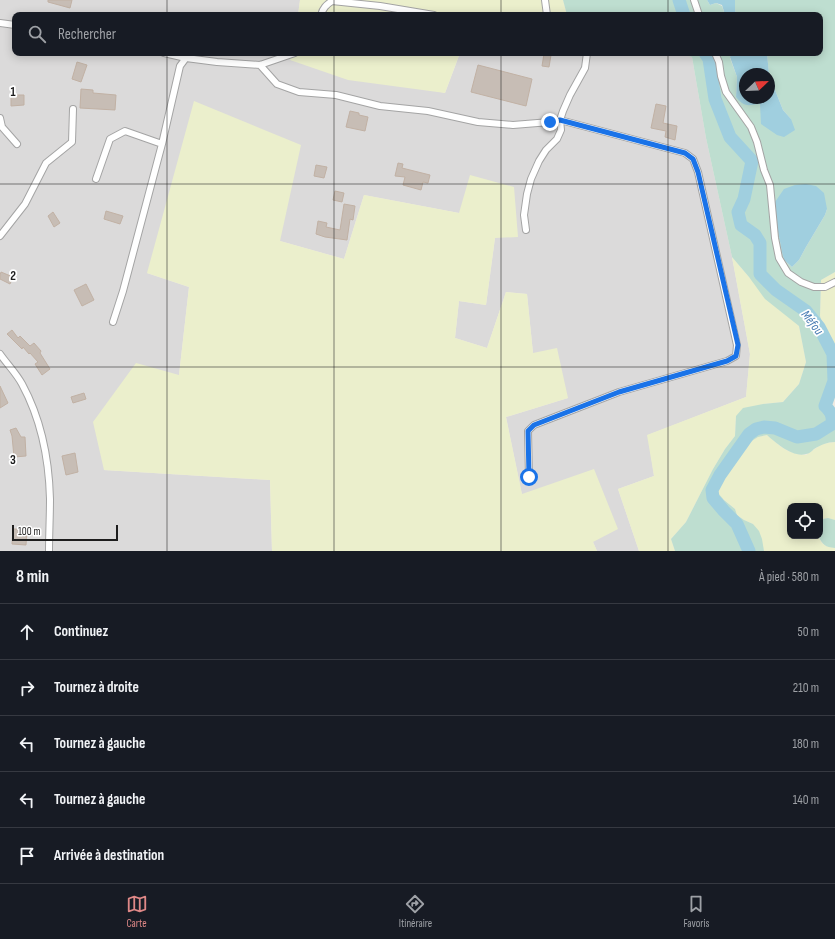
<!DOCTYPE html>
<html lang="fr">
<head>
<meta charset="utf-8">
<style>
  body { margin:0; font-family:"Sofia Sans Condensed",sans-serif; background:#242831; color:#f1f3f6 }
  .controls { position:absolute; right:12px; bottom:12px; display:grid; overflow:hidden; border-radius:8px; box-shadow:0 2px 10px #0003 }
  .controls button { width:36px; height:36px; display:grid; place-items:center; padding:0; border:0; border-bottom:1px solid #363941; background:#171b24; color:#f1f3f6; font:20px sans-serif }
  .compass { position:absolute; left:739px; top:68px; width:36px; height:36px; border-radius:50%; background:#171b24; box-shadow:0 2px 10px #0003; rotate:67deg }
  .scale { position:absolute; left:12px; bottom:10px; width:106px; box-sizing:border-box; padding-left:4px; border:2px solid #1d1d1d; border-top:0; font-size:11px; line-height:14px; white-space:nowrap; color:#1d1d1d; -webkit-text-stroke:3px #fff; paint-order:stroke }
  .stop { position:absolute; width:12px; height:12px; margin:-9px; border:3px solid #1a73e8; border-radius:50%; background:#fff }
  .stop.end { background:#1a73e8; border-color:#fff; box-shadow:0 1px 4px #0008 }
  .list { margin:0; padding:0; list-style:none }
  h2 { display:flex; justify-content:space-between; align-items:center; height:52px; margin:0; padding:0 16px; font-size:17px }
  h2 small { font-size:13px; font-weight:400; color:#9ea1a6 }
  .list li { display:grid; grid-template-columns:26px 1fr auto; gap:12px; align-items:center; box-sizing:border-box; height:56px; padding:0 16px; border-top:1px solid #363941 }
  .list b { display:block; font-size:15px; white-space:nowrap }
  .list em { font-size:13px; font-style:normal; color:#9ea1a6 }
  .icon { flex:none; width:22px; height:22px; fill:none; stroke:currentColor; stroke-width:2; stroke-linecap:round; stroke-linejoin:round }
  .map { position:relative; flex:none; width:835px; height:551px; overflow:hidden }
  .search { position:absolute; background:#171b24; box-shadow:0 2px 10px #0003; left:12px; right:12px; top:12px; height:44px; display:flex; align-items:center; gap:10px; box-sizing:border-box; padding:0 14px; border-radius:8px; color:#9ea1a6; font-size:15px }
  .sheet { height:332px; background:#171b24 }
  nav { display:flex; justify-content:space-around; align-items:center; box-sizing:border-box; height:56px; border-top:1px solid #363941; background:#171b24; font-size:11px; color:#9ea1a6 }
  nav a { display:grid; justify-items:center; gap:2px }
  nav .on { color:#df8887 }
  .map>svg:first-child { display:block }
  .residential { fill:#dbdada }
  .farmland { fill:#ebefcc }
  .wetland { fill:#beded0; fill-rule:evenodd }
  .water { fill:#a0cfdf }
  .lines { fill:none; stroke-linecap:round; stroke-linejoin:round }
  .river { stroke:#a0cfdf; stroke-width:13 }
  .building { fill:#c7bdb5; stroke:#c1b1a4 }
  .street-casing { stroke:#a4a4a4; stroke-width:8 }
  .street { stroke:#fff; stroke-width:6 }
  .route { stroke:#1a73e8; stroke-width:5 }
  .grid { fill:none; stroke:#1d1d1d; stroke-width:1; stroke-opacity:0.55 }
  .labels { text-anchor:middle; stroke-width:3.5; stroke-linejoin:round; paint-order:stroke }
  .water-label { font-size:13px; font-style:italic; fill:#4578b1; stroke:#fff }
  .grid-label { font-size:13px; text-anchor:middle; font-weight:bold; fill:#1d1d1d; stroke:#fff; stroke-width:3.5; stroke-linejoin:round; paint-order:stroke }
</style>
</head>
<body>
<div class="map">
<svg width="835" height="551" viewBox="0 0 835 551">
  <rect width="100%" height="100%" fill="#efebe2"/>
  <path class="residential" d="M 0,0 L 300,0 L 298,15 L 15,15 L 15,53 L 292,53 L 291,60 L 445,93 L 460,53 L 677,53 L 692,57 L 706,138 L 732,257 L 750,354 L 746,397 L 648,435 L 654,476 L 618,489 L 639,551 L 597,551 L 593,542 L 522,495 L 506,417 L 568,398 L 533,353 L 527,294 L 506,292 L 487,348 L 455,338 L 459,301 L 486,305 L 495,238 L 459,213 L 364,195 L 344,259 L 280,241 L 147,273 L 189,287 L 179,375 L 104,470 L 270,480 L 272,551 L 0,551 Z"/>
  <path class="farmland" d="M 300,0 L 563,0 L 567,15 L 493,15 L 476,12 L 475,15 L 298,15 Z
    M 292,53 L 460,53 L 445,93 L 348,80 L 290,60 Z
    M 194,101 L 301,145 L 280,241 L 344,259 L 364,195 L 459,213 L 470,175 L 514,187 L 518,237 L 495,238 L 486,305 L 459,301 L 455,338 L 487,348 L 506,292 L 527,294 L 533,353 L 557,348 L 568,398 L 506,417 L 522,494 L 594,469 L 618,529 L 593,542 L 597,551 L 272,551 L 270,480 L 104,470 L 93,422 L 136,363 L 179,375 L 189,287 L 147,273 Z
    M 732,257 L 749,277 L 787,315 L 799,326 L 806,362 L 799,384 L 783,402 L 763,404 L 736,416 L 735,436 L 725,449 L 713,469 L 686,522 L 671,539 L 675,551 L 639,551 L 618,489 L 654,476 L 647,435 L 746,397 L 750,354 Z
    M 835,272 L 835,347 L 823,325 L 820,316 L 821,280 Z
    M 767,435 L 780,446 L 788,451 L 797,454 L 806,455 L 822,444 L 835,442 L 835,520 L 828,518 L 823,519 L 820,522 L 820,506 L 790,506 L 790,536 L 818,536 L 822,543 L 826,546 L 835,548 L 835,551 L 764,551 L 753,524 L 744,520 L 737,515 L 735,509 L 721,497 L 718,493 L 718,488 L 719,484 L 731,467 L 737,460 L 738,456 L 745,450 L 750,442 L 758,437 Z"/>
  <path class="wetland" d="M 563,0 L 707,0 L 710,5 L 716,3 L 722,6 L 725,15 L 567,15 Z
    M 735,0 L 835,0 L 835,272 L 821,280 L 820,316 L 823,325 L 835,347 L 835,390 L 830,401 L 829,407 L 835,413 L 835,442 C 827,442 821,445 814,449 C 812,451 809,454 806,454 C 793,458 776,443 767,435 L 758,437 L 750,442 L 745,450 L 738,456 L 737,460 L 731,467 L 719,484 L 718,488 L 718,493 L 724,500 L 735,509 L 737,515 L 744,520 L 753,524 L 759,531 L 762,539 L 764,551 L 675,551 L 671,539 L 686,522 L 713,469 L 725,449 L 735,436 L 736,416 L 743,408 L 763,404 L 783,402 L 799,384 L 806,362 L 799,326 L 765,299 L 749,277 L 732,257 L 706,138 L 692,57 L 677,53 L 733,53 L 730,58 L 737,77 L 736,97 L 760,104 L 791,119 L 783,110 L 769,75 L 767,53 L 820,53 L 820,15 L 736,15 L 735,9 ZM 827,209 L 825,215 L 806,247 L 799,260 L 792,267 L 784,260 L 780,240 Z
    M 828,518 L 835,520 L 835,548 C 825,547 823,545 818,536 L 820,536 L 820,522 L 823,519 Z"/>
  <path class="water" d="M 707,0 L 735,0 L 735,9 L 736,15 L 725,15 L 722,5 L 716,3 L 710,5 Z
    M 733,53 L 767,53 L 769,74 L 745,74 L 745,98 L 769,98 L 769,75 L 783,110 L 791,119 L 795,130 L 784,137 L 777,135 L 761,124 L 760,104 C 748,105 745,108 736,97 L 737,77 L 730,57 Z
    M 806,184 L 816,186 L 824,193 L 827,209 L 825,215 L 806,247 L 799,260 L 792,267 L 784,260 L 782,252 L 775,215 L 775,202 L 784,189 L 795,185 Z"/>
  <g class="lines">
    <path class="river" d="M 679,0 L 684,15
      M 705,53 L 709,59 L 715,99 L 730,137 L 752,161 L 744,199 L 738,212 L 741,225 L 755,235 L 760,243 L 760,274 L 776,290 L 806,311 L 819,327 L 833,354 L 834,381 L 825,406 C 831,412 833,415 832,424 L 816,434 L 797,437 L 775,428 L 764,427 L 756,429 L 749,434 L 720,475 L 712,490 L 713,498 L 724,511 L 737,524 L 749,551"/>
  </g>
  <path class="building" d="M 48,0 L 72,0 L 70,8 L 48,2 Z
    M 544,54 L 551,55 L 549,67 L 542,66 Z
    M 77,62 L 87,65 L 81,82 L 72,79 Z
    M 478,65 L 532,79 L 526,106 L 471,92 Z
    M 81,89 L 93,90 L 93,93 L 116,95 L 115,110 L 80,108 Z
    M 11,95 L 24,95 L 24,105 L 11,106 Z
    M 656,104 L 666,106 L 663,123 L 677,126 L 675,140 L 665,137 L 666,131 L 651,128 Z
    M 350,111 L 359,113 L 359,115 L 368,117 L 365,131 L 346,127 Z
    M 398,163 L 403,164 L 402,168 L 430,175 L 428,183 L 423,182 L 421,190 L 403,185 L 405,177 L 395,176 Z
    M 316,165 L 327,167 L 324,178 L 314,176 Z
    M 335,191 L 344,193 L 342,202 L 333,200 Z
    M 344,204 L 355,206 L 353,220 L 350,219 L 347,240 L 325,237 L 316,234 L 318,221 L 327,223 L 326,227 L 340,230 Z
    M 106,211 L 123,216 L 120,224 L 104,219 Z
    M 53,212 L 60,223 L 54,227 L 48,216 Z
    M 1,272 L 13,277 L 10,284 L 0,279 L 0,275 Z
    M 86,284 L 94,300 L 82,306 L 74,290 Z
    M 12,330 L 18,338 L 20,336 L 30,346 L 34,343 L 41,351 L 40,353 L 50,369 L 42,375 L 35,364 L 38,362 L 30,353 L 29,354 L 23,347 L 22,349 L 7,334 Z
    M 0,386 L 8,403 L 0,408 Z
    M 84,393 L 86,399 L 73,403 L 71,397 Z
    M 16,428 L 21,437 L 25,437 L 26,456 L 14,457 L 12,436 L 10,430 Z
    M 75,453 L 78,472 L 66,475 L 62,456 Z
    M 13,529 L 27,529 L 26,545 L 12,544 Z"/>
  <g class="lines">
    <g class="street-casing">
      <path id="street" d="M 545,0 L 547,15
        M 694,0 L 699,15
        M 321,15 C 323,8 326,5 332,1 L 380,6 L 434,15
        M 0,23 L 15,25
        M 164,53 L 186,58 L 217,62 L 260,65 L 295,53
        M 715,53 L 719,62 L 721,76 L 726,92 L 751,127 L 757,142 L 764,170 L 770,185 L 775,238 L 779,258 L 788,273 L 801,282 L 814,287 L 825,287 L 835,282
        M 260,65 L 277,84 L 299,92 L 336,95 L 380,106 L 428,111 L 478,122 L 513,125 L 550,122 L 560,120 L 685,153 L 693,159 L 698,172 L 737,345 L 736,356 L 727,361 L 619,392 L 534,425 L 528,431 L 529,477
        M 0,118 L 2,127 L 17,144
        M 96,179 L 110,139 L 125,131 L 162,144
        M 526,230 L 524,215 L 527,194 L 531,179 L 539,161 L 546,150 L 557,139 L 561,130 L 560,120 L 563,111 L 570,95 L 585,68 L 587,53
        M 0,236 L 25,204 L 46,163 L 72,142 L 73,109
        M 113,322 L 123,291 L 162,144 L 180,66 L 186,58
        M 0,354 C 7,364 16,373 22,384 C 41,419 49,459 50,499 C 50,516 49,534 49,551"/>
    </g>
    <use href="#street" class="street"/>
  </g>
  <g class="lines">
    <path class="route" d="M 529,477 L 528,431 L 534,425 L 619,392 L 727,361 L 736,356 L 738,345 L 698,172 L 693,159 L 685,153 L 560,120 L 550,122"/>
  </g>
  <path class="grid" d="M 167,0 L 167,15M 334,0 L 334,15M 501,0 L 501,15M 668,0 L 668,15M 167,53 L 167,551M 334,53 L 334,551M 501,53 L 501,551M 668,53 L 668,551M 0,184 L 835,184M 0,367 L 835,367"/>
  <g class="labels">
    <g class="water-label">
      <text transform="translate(813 322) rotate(52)" y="5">Méfou</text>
    </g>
  </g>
  <g class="grid-label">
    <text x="13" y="96">1</text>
    <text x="13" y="280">2</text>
    <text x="13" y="464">3</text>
  </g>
</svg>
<div class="controls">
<button><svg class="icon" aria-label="locate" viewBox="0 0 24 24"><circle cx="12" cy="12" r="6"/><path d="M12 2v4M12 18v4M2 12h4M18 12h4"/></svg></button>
</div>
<svg class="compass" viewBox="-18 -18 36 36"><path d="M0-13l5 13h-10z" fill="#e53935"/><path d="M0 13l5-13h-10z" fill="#9ea1a6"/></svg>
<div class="scale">100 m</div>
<div class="stop" style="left:529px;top:477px"></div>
<div class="stop end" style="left:550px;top:122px"></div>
<div class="search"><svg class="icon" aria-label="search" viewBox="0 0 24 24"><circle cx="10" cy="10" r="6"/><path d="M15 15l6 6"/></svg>Rechercher</div>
</div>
<section class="sheet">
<h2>8 min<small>À pied · 580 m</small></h2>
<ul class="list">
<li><svg class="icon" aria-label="ahead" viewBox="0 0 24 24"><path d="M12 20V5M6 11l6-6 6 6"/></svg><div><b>Continuez</b></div><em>50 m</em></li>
<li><svg class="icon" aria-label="right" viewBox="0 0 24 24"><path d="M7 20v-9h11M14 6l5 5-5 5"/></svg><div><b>Tournez à droite</b></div><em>210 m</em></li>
<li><svg class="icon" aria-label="left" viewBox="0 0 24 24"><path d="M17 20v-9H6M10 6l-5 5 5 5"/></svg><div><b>Tournez à gauche</b></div><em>180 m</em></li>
<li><svg class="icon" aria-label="left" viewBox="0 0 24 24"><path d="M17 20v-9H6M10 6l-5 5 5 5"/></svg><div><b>Tournez à gauche</b></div><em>140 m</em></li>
<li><svg class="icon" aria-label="arrive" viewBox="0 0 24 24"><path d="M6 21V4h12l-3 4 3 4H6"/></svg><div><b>Arrivée à destination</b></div></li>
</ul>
</section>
<nav>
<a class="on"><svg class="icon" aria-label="map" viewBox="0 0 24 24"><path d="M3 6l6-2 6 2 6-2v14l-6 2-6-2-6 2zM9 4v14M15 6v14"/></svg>Carte</a>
<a><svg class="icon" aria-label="directions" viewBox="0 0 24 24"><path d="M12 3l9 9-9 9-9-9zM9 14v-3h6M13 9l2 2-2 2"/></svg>Itinéraire</a>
<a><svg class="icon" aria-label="saved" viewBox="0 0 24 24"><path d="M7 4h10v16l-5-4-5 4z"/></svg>Favoris</a>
</nav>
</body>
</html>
